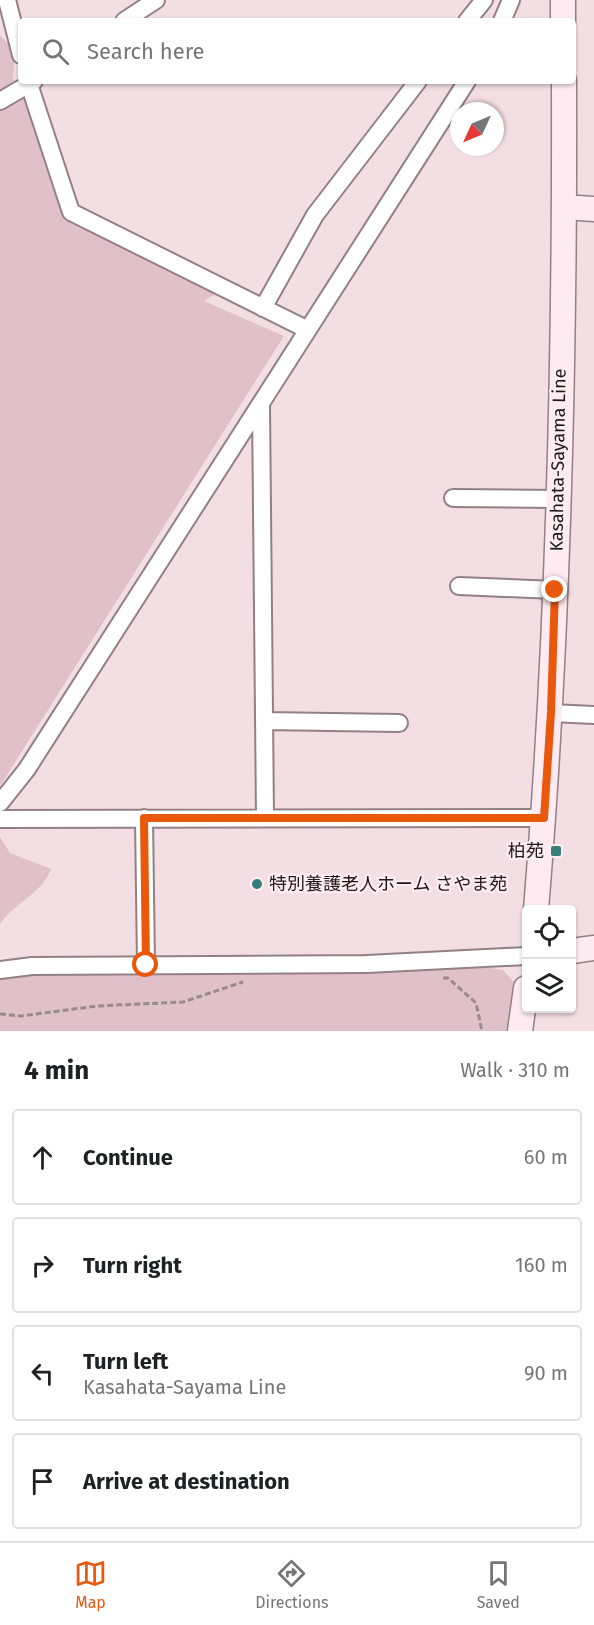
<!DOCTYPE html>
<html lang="en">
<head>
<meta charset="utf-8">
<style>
  body { margin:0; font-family:"Fira Sans","Noto Sans JP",sans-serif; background:#f2f2f2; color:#202124 }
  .controls { position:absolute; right:18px; bottom:18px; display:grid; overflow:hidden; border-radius:6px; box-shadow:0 2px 4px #0004 }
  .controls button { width:54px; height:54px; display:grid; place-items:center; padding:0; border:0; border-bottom:2px solid #e0e0e0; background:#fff; color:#202124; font:30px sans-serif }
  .compass { position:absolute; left:450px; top:102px; width:54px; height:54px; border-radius:50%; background:#fff; box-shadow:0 2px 4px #0004; rotate:226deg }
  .stop { position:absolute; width:18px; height:18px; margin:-14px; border:4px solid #ea580c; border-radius:50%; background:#fff }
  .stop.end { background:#ea580c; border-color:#fff; box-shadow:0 2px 6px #0008 }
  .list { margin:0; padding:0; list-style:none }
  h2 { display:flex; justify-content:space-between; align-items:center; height:78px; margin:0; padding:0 24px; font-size:26px }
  h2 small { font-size:20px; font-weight:400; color:#757577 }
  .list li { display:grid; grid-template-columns:39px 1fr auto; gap:18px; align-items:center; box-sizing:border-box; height:96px; margin:0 12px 12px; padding:0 12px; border:2px solid #e0e0e0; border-radius:6px }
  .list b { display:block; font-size:22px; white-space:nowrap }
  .list p { margin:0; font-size:20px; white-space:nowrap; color:#757577 }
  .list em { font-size:20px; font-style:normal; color:#757577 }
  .icon { flex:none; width:33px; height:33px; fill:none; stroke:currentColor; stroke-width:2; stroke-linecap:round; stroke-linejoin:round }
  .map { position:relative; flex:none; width:594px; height:1031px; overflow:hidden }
  .search { position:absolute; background:#fff; box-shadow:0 2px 4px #0004; left:18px; right:18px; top:18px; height:66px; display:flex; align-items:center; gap:15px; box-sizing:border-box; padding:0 21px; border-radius:6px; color:#757577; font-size:22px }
  .sheet { height:510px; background:#fff }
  nav { display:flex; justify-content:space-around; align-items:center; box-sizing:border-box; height:84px; border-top:2px solid #e0e0e0; background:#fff; font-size:16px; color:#757577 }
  nav a { display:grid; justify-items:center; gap:3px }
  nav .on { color:#ea580c }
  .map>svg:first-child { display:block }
  .green { fill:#e0c1ca }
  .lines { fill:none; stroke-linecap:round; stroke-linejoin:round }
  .street-casing { stroke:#928085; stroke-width:20 }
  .secondary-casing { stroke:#928085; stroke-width:27 }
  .path { stroke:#998a8e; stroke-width:3; stroke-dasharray:6 3; stroke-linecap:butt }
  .street { stroke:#fff; stroke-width:16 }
  .secondary { stroke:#fdebf1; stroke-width:24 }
  .route { stroke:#ea580c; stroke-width:8 }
  .poi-dot { fill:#377e77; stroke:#fdedf1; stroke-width:2 }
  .labels { text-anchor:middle; stroke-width:4.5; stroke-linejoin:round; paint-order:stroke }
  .street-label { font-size:18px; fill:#1f181a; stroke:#fdedf1 }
  .poi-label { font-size:18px; fill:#1f181a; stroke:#fdedf1; text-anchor:end }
</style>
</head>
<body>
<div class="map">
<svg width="594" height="1031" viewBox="0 0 594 1031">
  <rect width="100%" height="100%" fill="#f3dee4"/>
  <path class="green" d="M 0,35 L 15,51 L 13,79 L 25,93 L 67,214 L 79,228 L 92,229 L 214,289 L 214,295 L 204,301 L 284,336 L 0,786 Z
    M 0,837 L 10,853 L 51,869 C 41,895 15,902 0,924 Z
    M 0,960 L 473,965 L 503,970 L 514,982 L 507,1031 L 0,1031 Z"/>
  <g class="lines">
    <g class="street-casing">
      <path id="street" d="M 7,0 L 21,55
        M 124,21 L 156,0
        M 467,21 L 484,0
        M 502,21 L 511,0
        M 28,81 L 71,212 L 306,329
        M 0,101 L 34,81
        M 263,308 L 315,215 L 418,81
        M 261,405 L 265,817
        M 453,498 L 558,499
        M 459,586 L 555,590
        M 551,713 L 594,715
        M 264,721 L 399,723
        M 0,803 L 27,769 L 467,81
        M 144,818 L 146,965
        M 0,819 L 544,818
        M 0,970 L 32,966 L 367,964 L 526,956"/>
    </g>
    <g class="secondary-casing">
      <path id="secondary" d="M 563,0 L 563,21
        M 564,207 L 594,209
        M 536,909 C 559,634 565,357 564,81
        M 572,951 L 594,948
        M 520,1031 L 526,988"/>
    </g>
    <path class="path" d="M 443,978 L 448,978 L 476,1003 L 482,1031
      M 0,1014 L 21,1016 L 97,1006 L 183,1002 L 243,982"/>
    <use href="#street" class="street"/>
    <use href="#secondary" class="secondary"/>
  </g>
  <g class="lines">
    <path class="route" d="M 146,965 L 144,818 L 544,818 L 551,712 L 555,590"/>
  </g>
  <g class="poi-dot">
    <rect x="550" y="845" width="12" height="12" rx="3"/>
    <circle cx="257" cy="884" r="6"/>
  </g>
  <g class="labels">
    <g class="street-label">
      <text transform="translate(558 460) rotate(-89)" y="6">Kasahata-Sayama Line</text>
    </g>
    <g class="poi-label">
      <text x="544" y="857">柏苑</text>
      <text x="269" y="890" text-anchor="start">特別養護老人ホーム さやま苑</text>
    </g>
  </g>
</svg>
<div class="controls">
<button><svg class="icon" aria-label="locate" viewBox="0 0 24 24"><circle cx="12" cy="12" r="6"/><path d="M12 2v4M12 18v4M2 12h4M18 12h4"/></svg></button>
<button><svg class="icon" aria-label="layers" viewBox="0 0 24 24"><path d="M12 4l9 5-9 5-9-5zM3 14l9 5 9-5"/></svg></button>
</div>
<svg class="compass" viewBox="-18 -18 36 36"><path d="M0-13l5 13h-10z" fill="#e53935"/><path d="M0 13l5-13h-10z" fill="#757577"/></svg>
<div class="stop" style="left:146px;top:965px"></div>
<div class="stop end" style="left:555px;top:590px"></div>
<div class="search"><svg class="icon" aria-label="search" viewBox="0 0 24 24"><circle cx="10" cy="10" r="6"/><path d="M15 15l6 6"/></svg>Search here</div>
</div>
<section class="sheet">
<h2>4 min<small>Walk · 310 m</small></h2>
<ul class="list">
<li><svg class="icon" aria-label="ahead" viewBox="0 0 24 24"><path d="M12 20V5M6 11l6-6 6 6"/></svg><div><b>Continue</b></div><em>60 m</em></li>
<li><svg class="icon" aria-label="right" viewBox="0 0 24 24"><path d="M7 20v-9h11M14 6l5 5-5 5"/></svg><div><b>Turn right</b></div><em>160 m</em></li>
<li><svg class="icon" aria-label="left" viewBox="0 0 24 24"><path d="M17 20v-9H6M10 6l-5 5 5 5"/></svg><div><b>Turn left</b><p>Kasahata-Sayama Line</p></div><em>90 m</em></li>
<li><svg class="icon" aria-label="arrive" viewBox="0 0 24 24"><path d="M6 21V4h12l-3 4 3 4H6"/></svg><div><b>Arrive at destination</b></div></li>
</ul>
</section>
<nav>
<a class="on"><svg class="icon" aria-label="map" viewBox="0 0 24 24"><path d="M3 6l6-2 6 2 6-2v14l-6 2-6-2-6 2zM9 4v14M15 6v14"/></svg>Map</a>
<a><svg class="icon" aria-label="directions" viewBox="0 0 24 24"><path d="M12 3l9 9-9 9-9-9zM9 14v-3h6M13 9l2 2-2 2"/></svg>Directions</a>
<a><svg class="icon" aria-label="saved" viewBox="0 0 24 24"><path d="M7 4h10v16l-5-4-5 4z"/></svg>Saved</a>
</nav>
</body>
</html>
